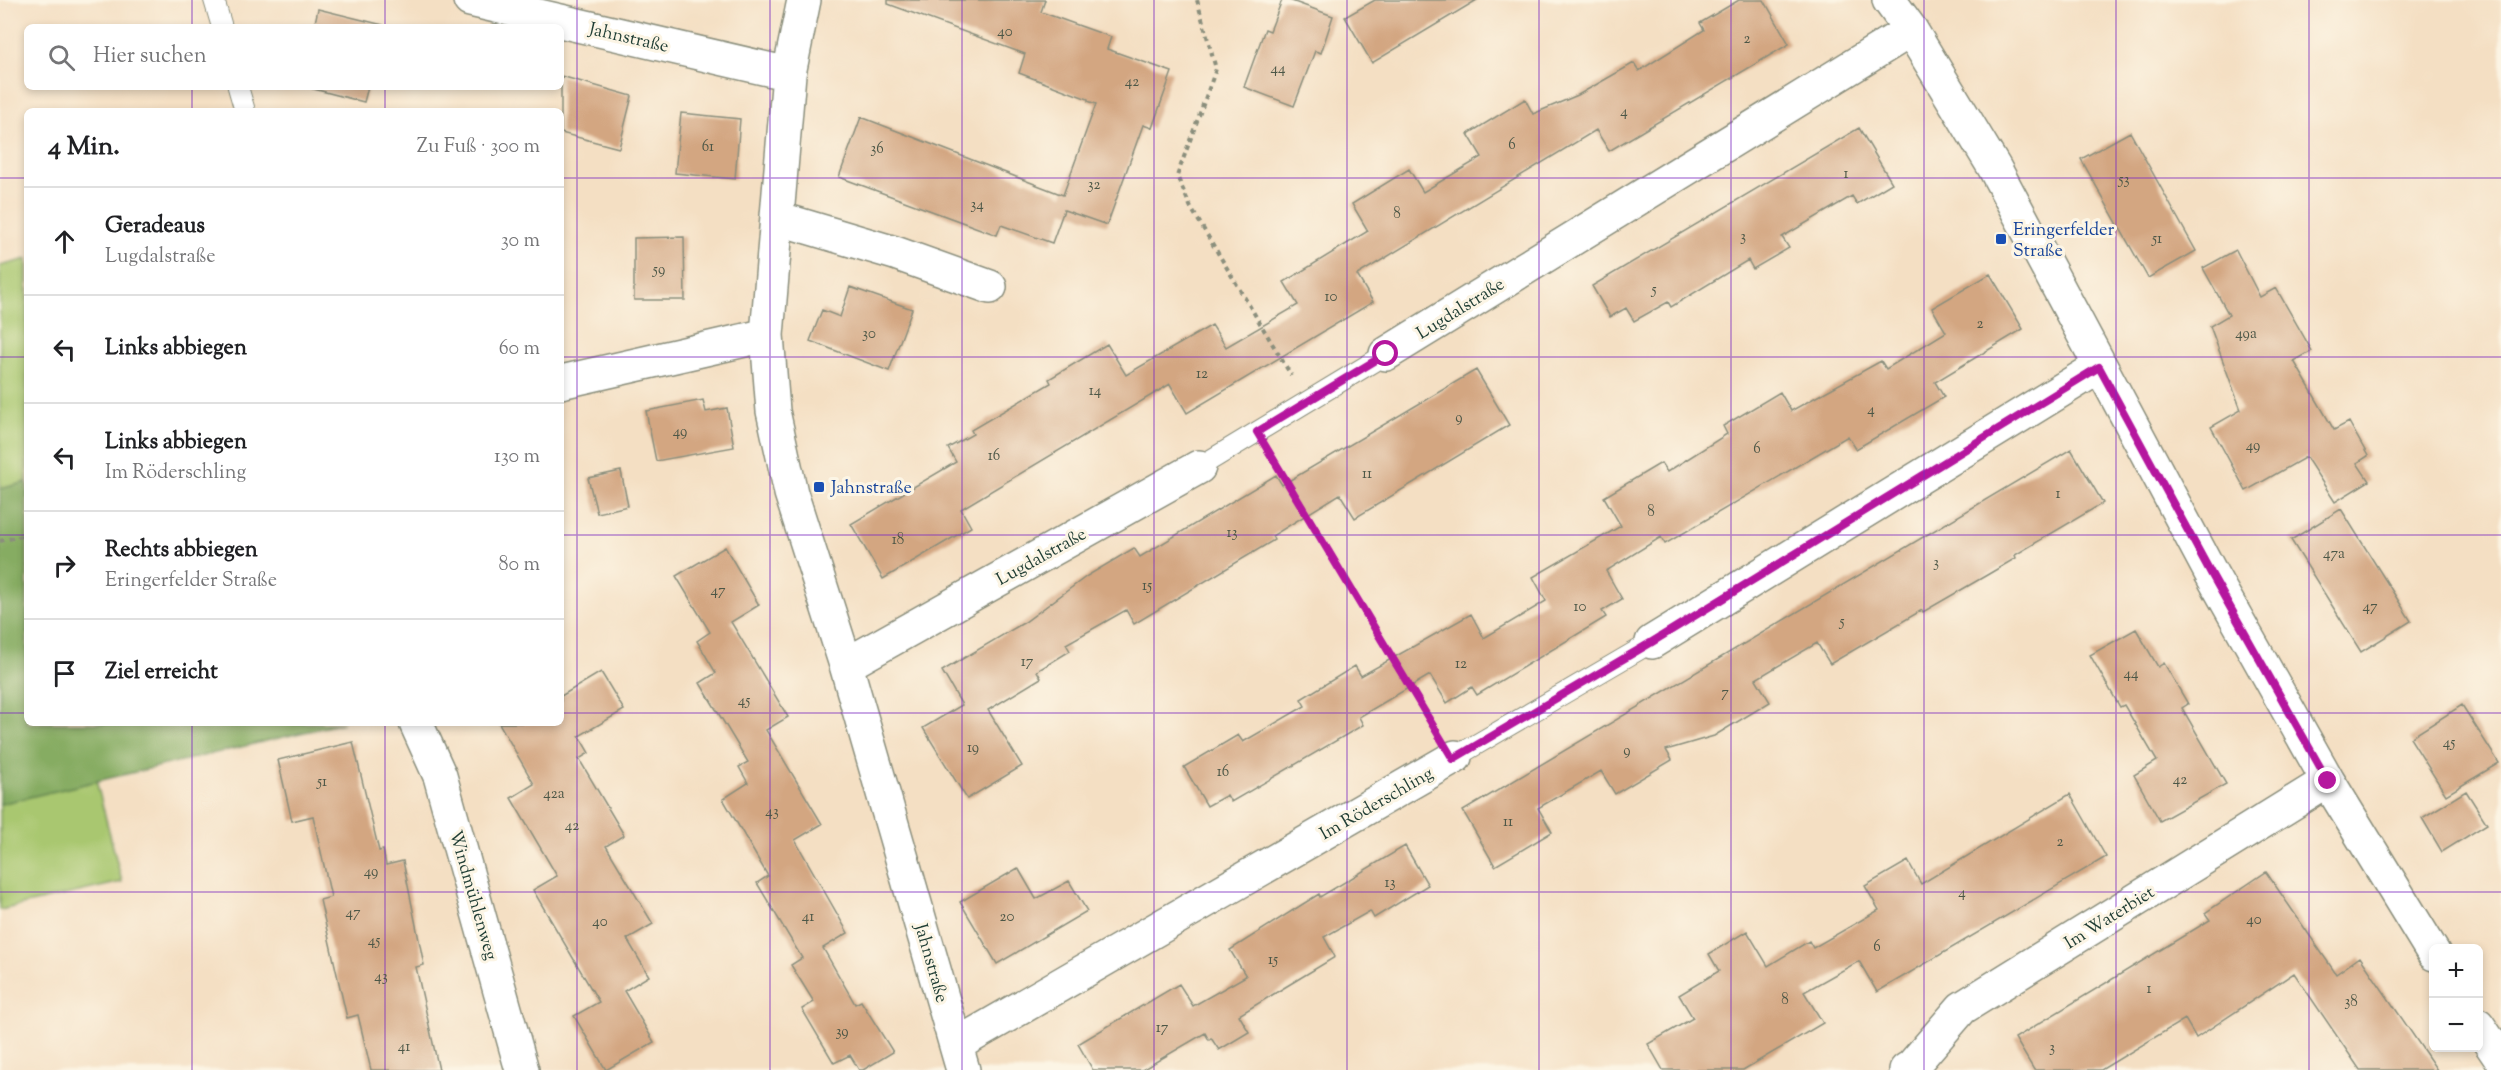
<!DOCTYPE html>
<html lang="de">
<head>
<meta charset="utf-8">
<style>
  body { margin:0; font-family:"Sorts Mill Goudy",serif; background:#f6f6f6; color:#202124 }
  .controls { position:absolute; right:18px; bottom:18px; display:grid; overflow:hidden; border-radius:9px; box-shadow:0 3px 9px #0003 }
  .controls button { width:54px; height:54px; display:grid; place-items:center; padding:0; border:0; border-bottom:2px solid #e0e0e0; background:#fff; color:#202124; font:30px sans-serif }
  .stop { position:absolute; width:18px; height:18px; margin:-14px; border:4px solid #b5179e; border-radius:50%; background:#fff }
  .stop.end { background:#b5179e; border-color:#fff; box-shadow:0 2px 6px #0008 }
  .list { margin:0; padding:0; list-style:none }
  h2 { display:flex; justify-content:space-between; align-items:center; height:78px; margin:0; padding:0 24px; font-size:26px }
  h2 small { font-size:20px; font-weight:400; color:#757577 }
  .list li { display:grid; grid-template-columns:39px 1fr auto; gap:18px; align-items:center; box-sizing:border-box; height:108px; padding:0 24px; border-top:2px solid #e0e0e0 }
  .list b { display:block; font-size:22px; white-space:nowrap }
  .list p { margin:0; font-size:20px; white-space:nowrap; color:#757577 }
  .list em { font-size:20px; font-style:normal; color:#757577 }
  .icon { flex:none; width:33px; height:33px; fill:none; stroke:currentColor; stroke-width:2; stroke-linecap:round; stroke-linejoin:round }
  .map { position:relative; flex:none; width:2501px; height:1070px; overflow:hidden }
  .search { position:absolute; background:#fff; box-shadow:0 3px 9px #0003; left:24px; top:24px; width:540px; height:66px; display:flex; align-items:center; gap:15px; box-sizing:border-box; padding:0 21px; border-radius:9px; color:#757577; font-size:22px }
  .panel { position:absolute; background:#fff; box-shadow:0 3px 9px #0003; left:24px; top:108px; width:540px; height:618px; border-radius:9px }
  .map>svg:first-child { display:block }
  .green { fill:#a9c76f; stroke:#648252; stroke-width:1.5 }
  .forest { fill:#86ac62; stroke:#52744b; stroke-width:1.5 }
  .building { fill:#d3a681 }
  .lines { fill:none; stroke-linecap:round; stroke-linejoin:round }
  .lane-casing { stroke:#8a8e7c; stroke-width:22 }
  .street-casing { stroke:#8a8e7c; stroke-width:36 }
  .path { stroke:#8a8e7c; stroke-width:4; stroke-dasharray:4.5 4.5; stroke-linecap:butt }
  .lane { stroke:#fff; stroke-width:20 }
  .street { stroke:#fff; stroke-width:33 }
  .route { stroke:#b5179e; stroke-width:8 }
  .grid { fill:none; stroke:#7b2cbf; stroke-width:1.5; stroke-opacity:0.55 }
  .transit-dot { fill:#1a4fb4; stroke:#fcf5e5; stroke-width:2 }
  .labels { text-anchor:middle; stroke-width:6; stroke-linejoin:round; paint-order:stroke }
  .number-label { font-size:15px; fill:#4c5747 }
  .street-label { font-size:18px; fill:#1f3d34; stroke:#fcf5e5 }
  .transit-label { font-size:18px; fill:#164399; stroke:#fcf5e5; text-anchor:start }
</style>
</head>
<body>
<div class="map">
<svg width="2501" height="1070" viewBox="0 0 2501 1070">
  <rect width="100%" height="100%" fill="#fcf5e5"/>
  <filter id="ink" filterUnits="userSpaceOnUse"><feTurbulence type="fractalNoise" baseFrequency=".0167" numOctaves="2"/><feDisplacementMap in="SourceGraphic" scale="12" xChannelSelector="R" yChannelSelector="G"/><feConvolveMatrix kernelMatrix="1 2 1 2 8 2 1 2 1" color-interpolation-filters="sRGB"/></filter>
  <filter id="wash" filterUnits="userSpaceOnUse"><feTurbulence type="fractalNoise" baseFrequency=".008" numOctaves="4" result="noise"/><feDisplacementMap in="SourceGraphic" scale="24" xChannelSelector="R" yChannelSelector="G"/><feGaussianBlur stdDeviation="1.35" result="paint"/><feColorMatrix in="noise" values="0 0 0 0 0 0 0 0 0 0 0 0 0 0 0 0 0 1.4 0 .05"/><feComposite in="paint" operator="in"/></filter>
  <g filter="url(#wash)">
    <rect width="100%" height="100%" fill="#f4dfc3"/>
    <path class="green" d="M 27,259 L 27,482 L 0,489 L 0,266 Z
      M 96,780 L 122,882 L 0,910 L 0,803 Z"/>
    <path class="forest" d="M 27,482 L 27,723 L 343,723 L 0,804 L 0,489 Z"/>
    <g id="blocks">
      <path class="building" d="M 888,0 L 1045,0 L 1041,12 L 1111,37 L 1107,49 L 1172,72 L 1152,128 L 1143,125 L 1107,225 L 1064,210 L 1052,243 L 1001,225 L 997,235 L 839,177 L 861,117 L 1063,195 L 1096,104 L 1088,101 L 1088,99 L 1019,73 L 1025,54 L 888,4 Z
        M 1282,0 L 1289,0 L 1333,16 L 1321,53 L 1315,51 L 1294,106 L 1244,87 L 1265,29 L 1270,31 Z
        M 1375,0 L 1477,0 L 1372,63 L 1345,17 Z
        M 1739,0 L 1764,0 L 1789,44 L 1609,151 L 1596,130 L 1357,275 L 1373,302 L 1187,413 L 1170,384 L 961,509 L 971,527 L 883,579 L 851,524 L 956,462 L 948,448 L 973,434 L 971,430 L 1051,383 L 1049,379 L 1107,344 L 1126,375 L 1212,325 L 1226,347 L 1298,305 L 1284,282 L 1368,231 L 1352,204 L 1409,169 L 1423,192 L 1482,157 L 1468,134 L 1525,99 L 1533,114 L 1578,95 L 1634,63 L 1639,71 L 1704,30 L 1700,23 Z
        M 318,9 L 383,25 L 382,27 L 314,27 Z
        M 561,76 L 632,96 L 619,148 L 561,133 Z
        M 306,87 L 368,87 L 364,102 Z
        M 681,113 L 740,119 L 735,179 L 675,173 Z
        M 1859,128 L 1892,183 L 1857,204 L 1852,196 L 1782,237 L 1789,248 L 1753,269 L 1748,260 L 1671,307 L 1668,302 L 1634,321 L 1626,308 L 1610,317 L 1592,286 Z
        M 2130,132 L 2196,251 L 2148,278 L 2081,159 Z
        M 684,237 L 685,300 L 634,300 L 634,238 Z
        M 2236,250 L 2260,297 L 2276,288 L 2312,351 L 2294,361 L 2334,430 L 2349,422 L 2368,456 L 2357,463 L 2369,481 L 2335,502 L 2306,457 L 2246,491 L 2211,427 L 2241,410 L 2210,326 L 2229,315 L 2203,268 Z
        M 1990,274 L 2023,329 L 1935,382 L 1944,397 L 1856,449 L 1848,436 L 1665,544 L 1661,537 L 1606,571 L 1622,599 L 1602,611 L 1606,617 L 1477,695 L 1472,687 L 1447,703 L 1430,675 L 1359,717 L 1363,725 L 1231,802 L 1227,795 L 1207,806 L 1184,767 L 1238,735 L 1243,742 L 1305,706 L 1301,699 L 1355,666 L 1361,676 L 1471,614 L 1484,638 L 1546,601 L 1533,577 L 1621,526 L 1604,497 L 1661,463 L 1667,472 L 1727,434 L 1723,426 L 1780,392 L 1791,411 L 1881,361 L 1886,369 L 1946,332 L 1932,308 Z
        M 850,287 L 912,309 L 889,371 L 810,341 L 822,310 L 840,317 Z
        M 1476,370 L 1509,425 L 1355,518 L 1340,494 L 1272,536 L 1274,540 L 1134,624 L 1126,610 L 1066,644 L 1070,651 L 1037,671 L 1041,678 L 988,710 L 1022,766 L 967,799 L 923,728 L 962,705 L 942,671 L 1025,622 L 1087,576 L 1134,548 L 1140,557 L 1276,475 L 1282,485 Z
        M 703,400 L 706,412 L 727,408 L 734,447 L 656,461 L 646,411 Z
        M 2071,449 L 2103,503 L 2015,555 L 2016,558 L 1987,575 L 1923,612 L 1922,610 L 1830,664 L 1817,643 L 1756,679 L 1770,702 L 1714,736 L 1666,750 L 1672,760 L 1615,794 L 1601,771 L 1538,808 L 1552,832 L 1495,866 L 1463,811 Z
        M 621,471 L 628,506 L 597,513 L 588,478 Z
        M 2341,509 L 2411,621 L 2361,652 L 2291,540 Z
        M 725,547 L 759,605 L 731,622 L 788,717 L 766,730 L 822,824 L 795,840 L 848,933 L 823,948 L 855,1004 L 861,1001 L 893,1052 L 863,1070 L 859,1070 L 850,1055 L 834,1063 L 802,1009 L 814,1002 L 791,965 L 802,958 L 757,883 L 768,876 L 723,799 L 748,783 L 739,767 L 748,762 L 700,683 L 716,673 L 697,641 L 710,632 L 676,576 Z
        M 2136,629 L 2158,667 L 2164,663 L 2188,704 L 2182,708 L 2226,784 L 2160,821 L 2134,775 L 2157,761 L 2124,705 L 2120,707 L 2090,655 Z
        M 601,672 L 624,710 L 579,736 L 589,753 L 579,759 L 624,835 L 606,846 L 653,924 L 627,939 L 649,976 L 624,991 L 654,1042 L 606,1070 L 574,1016 L 599,1002 L 533,890 L 557,876 L 511,798 L 534,784 L 499,723 L 561,723 L 561,696 Z
        M 2462,705 L 2499,763 L 2446,795 L 2410,738 Z
        M 353,742 L 379,851 L 383,850 L 386,865 L 403,861 L 424,965 L 416,967 L 439,1070 L 371,1070 L 358,1015 L 347,1018 L 320,900 L 331,897 L 313,816 L 292,821 L 278,760 Z
        M 2466,791 L 2487,824 L 2442,852 L 2422,818 Z
        M 2070,794 L 2106,857 L 1877,992 L 1859,961 L 1804,992 L 1823,1023 L 1743,1070 L 1663,1070 L 1648,1044 L 1693,1018 L 1679,995 L 1719,971 L 1709,954 L 1747,931 L 1768,966 L 1809,941 L 1813,948 L 1879,910 L 1865,886 L 1908,861 L 1921,884 Z
        M 1405,846 L 1428,885 L 1374,918 L 1370,911 L 1324,937 L 1335,957 L 1239,1015 L 1249,1032 L 1219,1050 L 1211,1038 L 1209,1040 L 1205,1033 L 1142,1070 L 1093,1070 L 1078,1044 L 1179,984 L 1193,1006 L 1246,976 L 1230,950 L 1319,894 L 1320,897 Z
        M 1018,868 L 1036,899 L 1069,881 L 1087,911 L 997,964 L 960,902 Z
        M 2266,872 L 2336,974 L 2360,957 L 2437,1070 L 2360,1070 L 2294,973 L 2196,1038 L 2185,1019 L 2101,1070 L 2034,1070 L 2015,1038 L 2210,920 L 2205,913 Z"/>
    </g>
  </g>
  <g filter="url(#ink)">
    <use href="#blocks" fill-opacity="0" stroke="#8a8e7c" stroke-width="1.5"/>
    <g class="lines">
      <g class="lane-casing">
        <path id="lane" d="M 214,0 L 222,27
          M 238,87 L 245,111
          M 1199,467 L 1386,354
          M 1455,757 L 1652,642"/>
      </g>
      <g class="street-casing">
        <path id="street" d="M 470,0 L 789,74
          M 804,0 L 789,74 L 767,335 L 773,411 L 791,493 L 846,665 L 963,1070
          M 1889,0 L 1911,30 L 1994,167 L 2212,575 L 2328,781 L 2434,954
          M 777,218 L 895,253 L 990,287
          M 1386,354 L 1911,30
          M 561,382 L 767,335
          M 1652,642 L 2099,367
          M 846,665 L 1199,467
          M 416,723 L 440,776 L 522,1070
          M 2478,1025 L 2501,1059
          M 956,1045 L 1455,757
          M 1906,1070 L 1912,1066 L 1962,1008 L 2328,781"/>
      </g>
      <path class="path" d="M 1197,0 L 1216,69 L 1177,176 L 1191,208 L 1291,375
        M 1273,458 L 1434,727
        M 0,541 L 27,535"/>
      <use href="#lane" class="lane"/>
      <use href="#street" class="street"/>
    </g>
  </g>
  <g class="lines" filter="url(#ink)">
    <path class="route" d="M 1386,354 L 1257,432 L 1453,759 L 1652,642 L 2099,367 L 2212,575 L 2328,781"/>
  </g>
  <path class="grid" d="M 192,0 L 192,27M 385,0 L 385,27M 577,0 L 577,1070M 770,0 L 770,1070M 962,0 L 962,1070M 1154,0 L 1154,1070M 1347,0 L 1347,1070M 1539,0 L 1539,1070M 1731,0 L 1731,1070M 1924,0 L 1924,1070M 2116,0 L 2116,1070M 2309,0 L 2309,1070M 192,87 L 192,111M 385,87 L 385,111M 0,178 L 27,178M 561,178 L 2501,178M 0,357 L 27,357M 561,357 L 2501,357M 0,535 L 27,535M 561,535 L 2501,535M 0,713 L 27,713M 561,713 L 2501,713M 192,723 L 192,1070M 385,723 L 385,1070M 0,892 L 2501,892"/>
  <g class="transit-dot">
    <rect x="1995" y="233" width="12" height="12" rx="3"/>
    <rect x="813" y="481" width="12" height="12" rx="3"/>
  </g>
  <g class="labels">
    <g class="number-label">
      <text x="1005" y="36">40</text>
      <text x="1747" y="43">2</text>
      <text x="1278" y="73">44</text>
      <text x="1132" y="86">42</text>
      <text x="1624" y="116">4</text>
      <text x="1512" y="149">6</text>
      <text x="708" y="151">61</text>
      <text x="877" y="153">36</text>
      <text x="1846" y="178">1</text>
      <text x="2124" y="184">53</text>
      <text x="1094" y="189">32</text>
      <text x="977" y="209">34</text>
      <text x="1397" y="218">8</text>
      <text x="1743" y="241">3</text>
      <text x="2157" y="243">51</text>
      <text x="659" y="274">59</text>
      <text x="1654" y="294">5</text>
      <text x="1331" y="301">10</text>
      <text x="1980" y="328">2</text>
      <text x="869" y="338">30</text>
      <text x="2246" y="338">49a</text>
      <text x="1202" y="378">12</text>
      <text x="1095" y="395">14</text>
      <text x="1871" y="414">4</text>
      <text x="1459" y="422">9</text>
      <text x="680" y="436">49</text>
      <text x="2253" y="450">49</text>
      <text x="1757" y="453">6</text>
      <text x="994" y="460">16</text>
      <text x="1367" y="478">11</text>
      <text x="2058" y="498">1</text>
      <text x="1651" y="516">8</text>
      <text x="1232" y="537">13</text>
      <text x="898" y="544">18</text>
      <text x="2334" y="558">47a</text>
      <text x="1936" y="567">3</text>
      <text x="1147" y="590">15</text>
      <text x="718" y="595">47</text>
      <text x="1580" y="611">10</text>
      <text x="2370" y="611">47</text>
      <text x="1842" y="626">5</text>
      <text x="1027" y="666">17</text>
      <text x="1461" y="668">12</text>
      <text x="2131" y="678">44</text>
      <text x="1725" y="697">7</text>
      <text x="744" y="705">45</text>
      <text x="2449" y="747">45</text>
      <text x="973" y="752">19</text>
      <text x="1627" y="755">9</text>
      <text x="1223" y="776">16</text>
      <text x="2180" y="784">42</text>
      <text x="322" y="786">51</text>
      <text x="554" y="798">42a</text>
      <text x="772" y="816">43</text>
      <text x="1508" y="826">11</text>
      <text x="572" y="830">42</text>
      <text x="2060" y="846">2</text>
      <text x="371" y="876">49</text>
      <text x="1390" y="887">13</text>
      <text x="1962" y="897">4</text>
      <text x="353" y="917">47</text>
      <text x="808" y="921">41</text>
      <text x="1007" y="921">20</text>
      <text x="2254" y="924">40</text>
      <text x="600" y="926">40</text>
      <text x="374" y="945">45</text>
      <text x="1877" y="951">6</text>
      <text x="1273" y="964">15</text>
      <text x="381" y="981">43</text>
      <text x="2149" y="993">1</text>
      <text x="1785" y="1004">8</text>
      <text x="2351" y="1006">38</text>
      <text x="1162" y="1032">17</text>
      <text x="842" y="1036">39</text>
      <text x="404" y="1051">41</text>
      <text x="2052" y="1052">3</text>
    </g>
    <g class="street-label">
      <text transform="translate(629 37) rotate(13)" y="6">Jahnstraße</text>
      <text transform="translate(1460 308) rotate(-32)" y="6">Lugdalstraße</text>
      <text transform="translate(1041 556) rotate(-29)" y="6">Lugdalstraße</text>
      <text transform="translate(1376 803) rotate(-30)" y="6">Im Röderschling</text>
      <text transform="translate(474 895) rotate(74)" y="6">Windmühlenweg</text>
      <text transform="translate(2109 917) rotate(-32)" y="6">Im Waterbiet</text>
      <text transform="translate(932 963) rotate(74)" y="6">Jahnstraße</text>
    </g>
    <g class="transit-label">
      <text x="2013" y="235">Eringerfelder<tspan x="2013" dy="21">Straße</tspan></text>
      <text x="831" y="493">Jahnstraße</text>
    </g>
  </g>
</svg>
<div class="controls">
<button>+</button>
<button>−</button>
</div>
<div class="stop" style="left:1386px;top:354px"></div>
<div class="stop end" style="left:2328px;top:781px"></div>
<div class="search"><svg class="icon" aria-label="search" viewBox="0 0 24 24"><circle cx="10" cy="10" r="6"/><path d="M15 15l6 6"/></svg>Hier suchen</div>
<section class="panel">
<h2>4 Min.<small>Zu Fuß · 300 m</small></h2>
<ul class="list">
<li><svg class="icon" aria-label="ahead" viewBox="0 0 24 24"><path d="M12 20V5M6 11l6-6 6 6"/></svg><div><b>Geradeaus</b><p>Lugdalstraße</p></div><em>30 m</em></li>
<li><svg class="icon" aria-label="left" viewBox="0 0 24 24"><path d="M17 20v-9H6M10 6l-5 5 5 5"/></svg><div><b>Links abbiegen</b></div><em>60 m</em></li>
<li><svg class="icon" aria-label="left" viewBox="0 0 24 24"><path d="M17 20v-9H6M10 6l-5 5 5 5"/></svg><div><b>Links abbiegen</b><p>Im Röderschling</p></div><em>130 m</em></li>
<li><svg class="icon" aria-label="right" viewBox="0 0 24 24"><path d="M7 20v-9h11M14 6l5 5-5 5"/></svg><div><b>Rechts abbiegen</b><p>Eringerfelder Straße</p></div><em>80 m</em></li>
<li><svg class="icon" aria-label="arrive" viewBox="0 0 24 24"><path d="M6 21V4h12l-3 4 3 4H6"/></svg><div><b>Ziel erreicht</b></div></li>
</ul>
</section>
</div>
</body>
</html>
